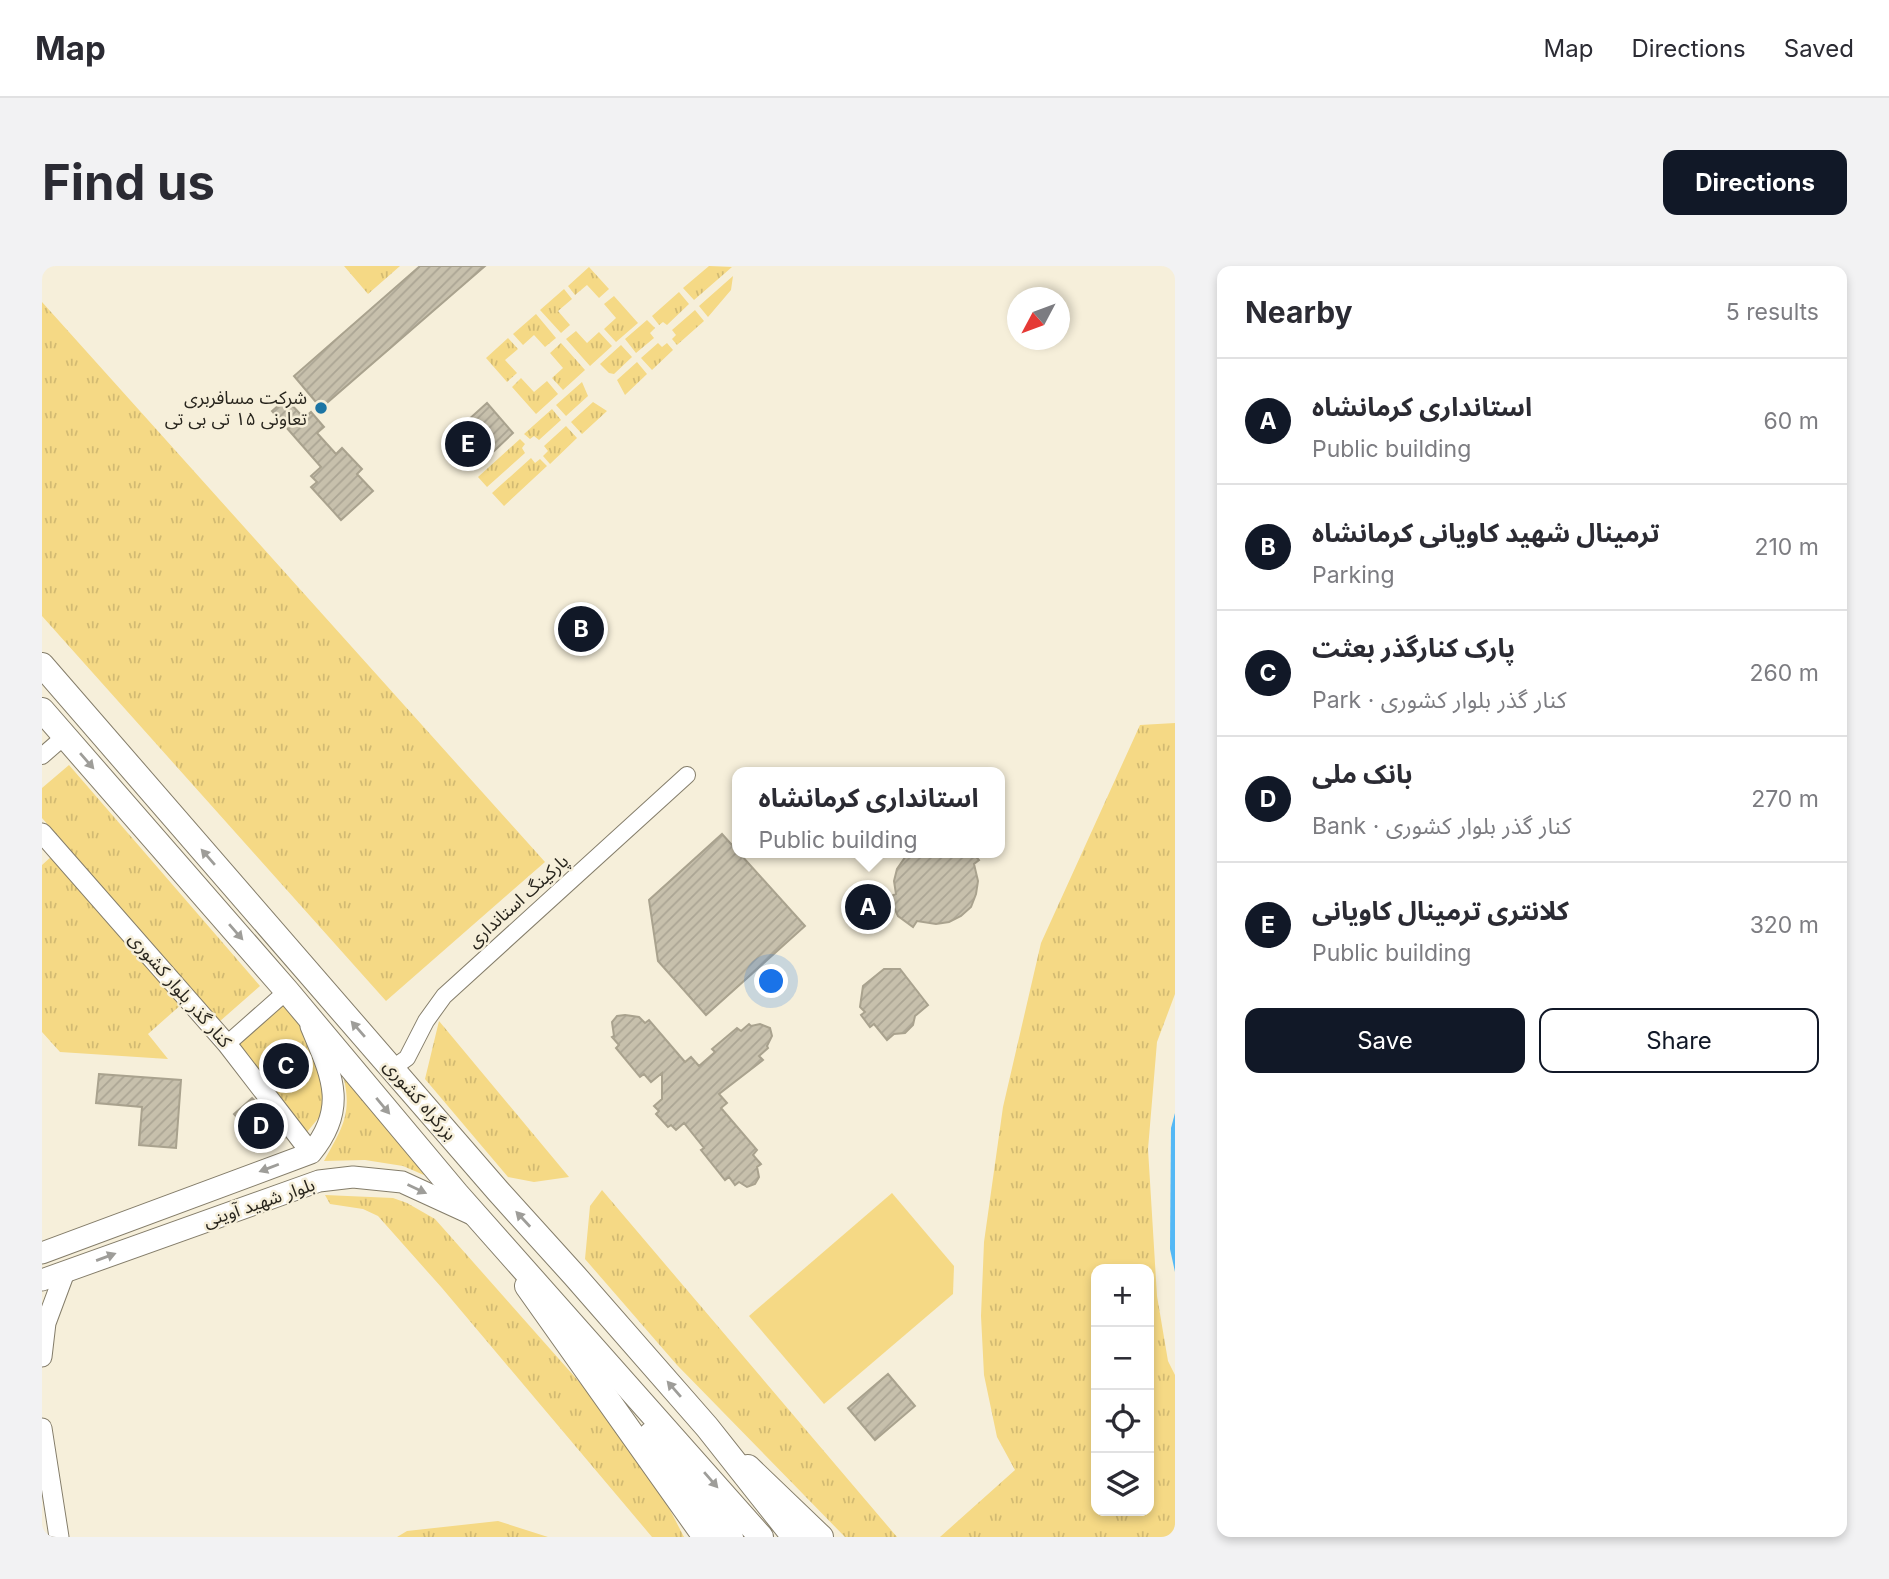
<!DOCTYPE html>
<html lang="en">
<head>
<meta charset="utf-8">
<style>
  body { margin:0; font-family:Inter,"Noto Sans Arabic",sans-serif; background:#f2f2f3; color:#2b2b33 }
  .controls { position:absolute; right:21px; bottom:21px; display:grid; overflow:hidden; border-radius:14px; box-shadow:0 4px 10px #0003 }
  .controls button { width:63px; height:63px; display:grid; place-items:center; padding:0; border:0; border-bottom:2px solid #e1e1e2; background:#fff; color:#2b2b33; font:35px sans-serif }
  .compass { position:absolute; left:965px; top:21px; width:63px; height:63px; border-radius:50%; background:#fff; box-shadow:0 4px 10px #0003; rotate:229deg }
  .you { position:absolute; left:730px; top:716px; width:24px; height:24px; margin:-18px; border:5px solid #fff; border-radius:50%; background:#1a73e8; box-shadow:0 0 0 10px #1a73e833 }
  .badge { display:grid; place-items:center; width:46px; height:46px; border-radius:50%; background:#111827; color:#fff; font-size:23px; font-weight:700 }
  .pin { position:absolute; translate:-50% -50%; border:4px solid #fff; box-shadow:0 2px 7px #0006 }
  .popup { position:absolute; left:690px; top:501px; width:273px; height:91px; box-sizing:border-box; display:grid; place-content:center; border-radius:14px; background:#fff; filter:drop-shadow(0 2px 5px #0005); font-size:23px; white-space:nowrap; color:#7c7c81 }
  .popup b { font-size:26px; color:#2b2b33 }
  .popup::after { content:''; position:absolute; left:50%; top:100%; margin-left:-14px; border:14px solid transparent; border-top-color:#fff }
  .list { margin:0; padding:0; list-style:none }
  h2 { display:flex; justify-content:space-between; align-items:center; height:91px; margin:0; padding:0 28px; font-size:30px }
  h2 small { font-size:23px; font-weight:400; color:#7c7c81 }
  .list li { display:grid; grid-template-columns:46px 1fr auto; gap:21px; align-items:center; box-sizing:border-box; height:126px; padding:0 28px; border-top:2px solid #e1e1e2 }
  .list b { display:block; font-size:26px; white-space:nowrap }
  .list p { margin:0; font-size:23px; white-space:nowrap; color:#7c7c81 }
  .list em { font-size:23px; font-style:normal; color:#7c7c81 }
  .actions { display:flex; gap:14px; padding:21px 28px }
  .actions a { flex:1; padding:16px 0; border:2px solid #111827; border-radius:14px; text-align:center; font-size:24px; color:#111827 }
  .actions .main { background:#111827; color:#fff }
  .icon { flex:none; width:38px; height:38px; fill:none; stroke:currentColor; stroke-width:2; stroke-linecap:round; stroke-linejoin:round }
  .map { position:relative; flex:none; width:1133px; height:1271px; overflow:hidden; border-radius:14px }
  header { display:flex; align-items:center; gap:42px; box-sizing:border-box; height:98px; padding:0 35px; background:#fff; border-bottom:2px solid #e1e1e2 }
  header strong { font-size:33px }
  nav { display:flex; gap:38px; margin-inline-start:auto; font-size:24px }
  .intro { display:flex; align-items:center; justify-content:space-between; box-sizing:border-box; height:168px; padding:0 42px }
  h1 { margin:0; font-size:49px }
  .button { padding:18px 32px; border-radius:14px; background:#111827; color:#fff; font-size:24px; font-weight:700 }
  main { display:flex; gap:42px; padding:0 42px }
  aside { flex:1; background:#fff; border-radius:14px; box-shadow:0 4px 10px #0003 }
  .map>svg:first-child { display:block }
  .grass { fill:url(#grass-tufts); fill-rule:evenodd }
  .garden { fill:#f5d985 }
  .water { fill:#54b8f5 }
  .building { fill:url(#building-hatch); stroke:#a9a28e; stroke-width:2 }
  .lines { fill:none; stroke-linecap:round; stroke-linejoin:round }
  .minor-casing { stroke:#847d6a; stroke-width:18 }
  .tertiary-casing { stroke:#847d6a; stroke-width:21 }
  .secondary-casing { stroke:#847d6a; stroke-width:23 }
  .primary-casing { stroke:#847d6a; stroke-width:26 }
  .trunk-casing { stroke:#847d6a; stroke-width:26 }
  .minor { stroke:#fff; stroke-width:16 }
  .tertiary { stroke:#fff; stroke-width:19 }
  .secondary { stroke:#fff; stroke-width:21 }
  .primary { stroke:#fff; stroke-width:24 }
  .trunk { stroke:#fff; stroke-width:24 }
  .oneway { fill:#9e9d99 }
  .poi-dot { fill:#1d75a4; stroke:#f6efda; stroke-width:2.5 }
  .labels { text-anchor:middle; stroke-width:5; stroke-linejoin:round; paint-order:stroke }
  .poi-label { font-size:18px; fill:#28251d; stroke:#f6efda; text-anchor:end }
  .street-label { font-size:18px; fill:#28251d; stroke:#f6efda }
</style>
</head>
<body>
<header>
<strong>Map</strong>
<nav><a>Map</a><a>Directions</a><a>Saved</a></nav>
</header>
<div class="intro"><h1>Find us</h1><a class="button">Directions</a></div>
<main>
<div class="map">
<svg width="1133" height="1271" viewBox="0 0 1133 1271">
  <defs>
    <pattern id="grass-tufts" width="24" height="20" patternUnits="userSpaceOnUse" patternTransform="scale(1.75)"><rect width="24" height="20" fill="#f5d985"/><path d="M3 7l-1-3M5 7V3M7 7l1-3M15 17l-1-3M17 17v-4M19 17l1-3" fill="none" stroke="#d2ba72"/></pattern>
    <pattern id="building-hatch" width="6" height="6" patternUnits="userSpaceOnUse" patternTransform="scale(1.75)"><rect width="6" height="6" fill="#c7c0ac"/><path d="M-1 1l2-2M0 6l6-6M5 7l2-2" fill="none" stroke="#aba594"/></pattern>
  </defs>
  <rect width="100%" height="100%" fill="#f6efda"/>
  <path class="grass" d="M 302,0 L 358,0 L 326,28 Z
    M 667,0 L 690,1 L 652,34 L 641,22 Z
    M 547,1 L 567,23 L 557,32 L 545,19 L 533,29 L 526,20 Z
    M 691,10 L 689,24 L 666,51 L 657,40 Z
    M 522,23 L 530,33 L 516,45 L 528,59 L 519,67 L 498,44 Z
    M 637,26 L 647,38 L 625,59 L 621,56 L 617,59 L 610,50 Z
    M 572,30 L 596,57 L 574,76 L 562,63 L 574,52 L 562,38 Z
    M 0,36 L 503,596 L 344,735 L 0,350 Z
    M 653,44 L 662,55 L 635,79 L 630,73 L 634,69 L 630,64 Z
    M 494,48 L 514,72 L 503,81 L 492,69 L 481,79 L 471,68 Z
    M 605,54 L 613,62 L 608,67 L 612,72 L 594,87 L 583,73 Z
    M 534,65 L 545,77 L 557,66 L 570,80 L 548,100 L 524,73 Z
    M 466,72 L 476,83 L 463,94 L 475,107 L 465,116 L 444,92 Z
    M 519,77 L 543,104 L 521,124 L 510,112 L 521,102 L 508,87 Z
    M 616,77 L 620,81 L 625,77 L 631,84 L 610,104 L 599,92 Z
    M 579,79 L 590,91 L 572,108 L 567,107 L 558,98 Z
    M 595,96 L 605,108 L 583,129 L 575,114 Z
    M 479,112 L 492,126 L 505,115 L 516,128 L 494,148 L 470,121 Z
    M 540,116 L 546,130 L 524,150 L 514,139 Z
    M 551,136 L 565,145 L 540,168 L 529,156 Z
    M 510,143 L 519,154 L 497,174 L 492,170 L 488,173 L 482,168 Z
    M 524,160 L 535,172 L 508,198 L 501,190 L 506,185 L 502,180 Z
    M 478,173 L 483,178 L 480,182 L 483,187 L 445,221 L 436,211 Z
    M 489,192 L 493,197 L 498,193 L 505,200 L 462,240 L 450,227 Z
    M 1133,457 L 1133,728 L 1115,776 L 1106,883 L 1115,1030 L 1126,1095 L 1133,1109 L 1133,1271 L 898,1271 L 973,1204 L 955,1171 L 942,1109 L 939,1050 L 942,976 L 961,841 L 999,677 L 1098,459 ZM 1054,1003 L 1107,1003 L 1107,1245 L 1054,1245 Z
    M 27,499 L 218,720 L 177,756 L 0,552 L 0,522 Z
    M 10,590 L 141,737 L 106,768 L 126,793 L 18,786 L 0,766 L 0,599 Z
    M 243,736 L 272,779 L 283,820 L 279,849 L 265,866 L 194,778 Z
    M 397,755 L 527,911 L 492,916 L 466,911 L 383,813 Z
    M 300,805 L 389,912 L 361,900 L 323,894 L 282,895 C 302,859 311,846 300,805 Z
    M 560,924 L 855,1271 L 803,1271 L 635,1099 L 543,993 L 548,940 Z
    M 283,929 L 351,932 L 365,937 L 393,953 L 555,1136 L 627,1242 L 642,1271 L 610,1271 L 400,1022 L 336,950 L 321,943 L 288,938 Z
    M 456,1255 L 506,1271 L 355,1271 L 365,1265 Z"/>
  <path class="garden" d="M 850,927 L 912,1000 L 911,1028 L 782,1138 L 707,1050 Z"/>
  <path class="water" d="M 1133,847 L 1133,1006 L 1128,983 L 1129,862 Z"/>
  <path class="building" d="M 378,0 L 443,0 L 279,142 L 252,110 Z
    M 244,133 L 262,152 L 269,146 L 282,161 L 275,167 L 294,188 L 300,182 L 320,203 L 315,208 L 331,225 L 299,254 L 269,221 L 275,216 L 269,210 L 279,201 L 230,145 Z
    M 445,137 L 471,167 L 452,185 L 425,155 Z
    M 680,568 L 763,660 L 664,749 L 616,695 L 607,634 Z
    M 866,587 L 931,587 L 937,594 L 932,598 L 936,615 L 934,628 L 929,641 L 919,650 L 907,656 L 894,658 L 875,655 L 871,661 L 856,650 L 847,631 L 854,628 L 852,615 L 855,603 Z
    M 842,703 L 858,703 L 886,739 L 873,750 L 871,759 L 863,767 L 852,768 L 845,774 L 832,758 L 828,761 L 819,749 L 823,746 L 818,741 L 821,720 Z
    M 583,749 L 597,751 L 603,757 L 607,754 L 643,796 L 649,791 L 657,800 L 673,786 L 670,783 L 695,762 L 699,765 L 707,758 L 709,760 L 718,758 L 728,762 L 730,770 L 725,780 L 726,782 L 717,790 L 721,794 L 677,828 L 685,837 L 679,842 L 715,884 L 711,889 L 719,898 L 715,901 L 717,911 L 713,918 L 705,921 L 697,916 L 693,919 L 687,911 L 683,914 L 659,884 L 662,882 L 642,857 L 634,864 L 629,859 L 626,861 L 614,848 L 617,845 L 612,840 L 620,833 L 620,807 L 609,816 L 602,808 L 598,811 L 574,782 L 577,779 L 570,771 L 572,770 L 570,756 L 575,750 Z
    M 57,808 L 139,814 L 134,882 L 97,879 L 100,841 L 54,837 Z
    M 210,832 L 217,839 L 242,872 L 220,879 L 192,848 Z
    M 846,1108 L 873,1140 L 833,1174 L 806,1142 Z"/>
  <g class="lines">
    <g class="minor-casing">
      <path id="minor" d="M 0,490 L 23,470
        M 185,778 L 245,725
        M 351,802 L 365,792 L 384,755 L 402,730 L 645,509"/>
    </g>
    <g class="tertiary-casing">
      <path id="tertiary" d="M 0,567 L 185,778 L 269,887
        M 0,1091 L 4,1057 L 23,1006
        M 0,1162 L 17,1271"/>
    </g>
    <g class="secondary-casing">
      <path id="secondary" d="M 0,987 L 269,887 C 307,841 289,808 269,760
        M 0,1014 L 277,915 L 311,911 L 360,916 L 432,949"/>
    </g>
    <g class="primary-casing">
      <path id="primary" d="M 485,1020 L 663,1271
        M 609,1168 L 689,1271
        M 706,1201 L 779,1271"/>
    </g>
    <g class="trunk-casing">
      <path id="trunk" d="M 0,399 L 456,925 L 532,1009 L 665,1161 L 752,1271
        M 0,444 L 245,725 L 415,928 L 719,1271"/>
    </g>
    <use href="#minor" class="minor"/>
    <use href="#tertiary" class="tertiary"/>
    <use href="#secondary" class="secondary"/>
    <use href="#primary" class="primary"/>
    <use href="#trunk" class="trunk"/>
  </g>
  <defs><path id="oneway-solid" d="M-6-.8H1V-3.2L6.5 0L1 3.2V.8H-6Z" transform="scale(1.75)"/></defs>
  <g class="oneway">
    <use href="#oneway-solid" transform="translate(45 495) rotate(49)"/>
    <use href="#oneway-solid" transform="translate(166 591) rotate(-131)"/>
    <use href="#oneway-solid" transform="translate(194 666) rotate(49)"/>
    <use href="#oneway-solid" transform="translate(316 763) rotate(-131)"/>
    <use href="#oneway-solid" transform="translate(341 840) rotate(50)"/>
    <use href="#oneway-solid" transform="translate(227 902) rotate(159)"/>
    <use href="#oneway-solid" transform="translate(375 923) rotate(25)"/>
    <use href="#oneway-solid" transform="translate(481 953) rotate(-133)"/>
    <use href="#oneway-solid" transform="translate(64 991) rotate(-20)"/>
    <use href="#oneway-solid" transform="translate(632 1123) rotate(-131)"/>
    <use href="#oneway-solid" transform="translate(669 1214) rotate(49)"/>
  </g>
  <circle class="poi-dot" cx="279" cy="142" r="7"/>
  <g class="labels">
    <g class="poi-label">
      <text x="265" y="138">شرکت مسافربری<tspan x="265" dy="21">تعاونی ۱۵ تی بی تی</tspan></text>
    </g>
    <g class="street-label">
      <text transform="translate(476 635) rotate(-42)" y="6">پارکینگ استانداری</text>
      <text transform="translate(138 724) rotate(49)" y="6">کنار گذر بلوار کشوری</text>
      <text transform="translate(378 834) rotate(49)" y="6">بزرگراه کشوری</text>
      <text transform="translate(217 937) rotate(-19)" y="6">بلوار شهید آوینی</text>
    </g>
  </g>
</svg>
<div class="controls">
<button>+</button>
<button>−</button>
<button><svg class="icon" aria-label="locate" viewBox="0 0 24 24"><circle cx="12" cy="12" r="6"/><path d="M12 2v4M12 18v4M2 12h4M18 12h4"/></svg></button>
<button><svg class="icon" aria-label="layers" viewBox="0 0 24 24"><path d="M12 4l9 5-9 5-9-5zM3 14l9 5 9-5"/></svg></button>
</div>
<svg class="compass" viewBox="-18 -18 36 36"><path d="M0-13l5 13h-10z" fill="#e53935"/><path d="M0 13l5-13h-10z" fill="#7c7c81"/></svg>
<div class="you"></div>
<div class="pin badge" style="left:826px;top:641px">A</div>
<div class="popup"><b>استانداری کرمانشاه</b>Public building</div>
<div class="pin badge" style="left:539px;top:363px">B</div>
<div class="pin badge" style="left:244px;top:800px">C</div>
<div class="pin badge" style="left:219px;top:860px">D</div>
<div class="pin badge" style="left:426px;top:178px">E</div>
</div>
<aside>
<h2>Nearby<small>5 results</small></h2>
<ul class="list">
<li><span class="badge">A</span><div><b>استانداری کرمانشاه</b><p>Public building</p></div><em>60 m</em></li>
<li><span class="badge">B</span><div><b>ترمینال شهید کاویانی کرمانشاه</b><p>Parking</p></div><em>210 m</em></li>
<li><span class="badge">C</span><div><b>پارک کنارگذر بعثت</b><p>Park · کنار گذر بلوار کشوری</p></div><em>260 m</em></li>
<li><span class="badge">D</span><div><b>بانک ملی</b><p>Bank · کنار گذر بلوار کشوری</p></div><em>270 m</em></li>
<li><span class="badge">E</span><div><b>کلانتری ترمینال کاویانی</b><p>Public building</p></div><em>320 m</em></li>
</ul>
<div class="actions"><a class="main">Save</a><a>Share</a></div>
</aside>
</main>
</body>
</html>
